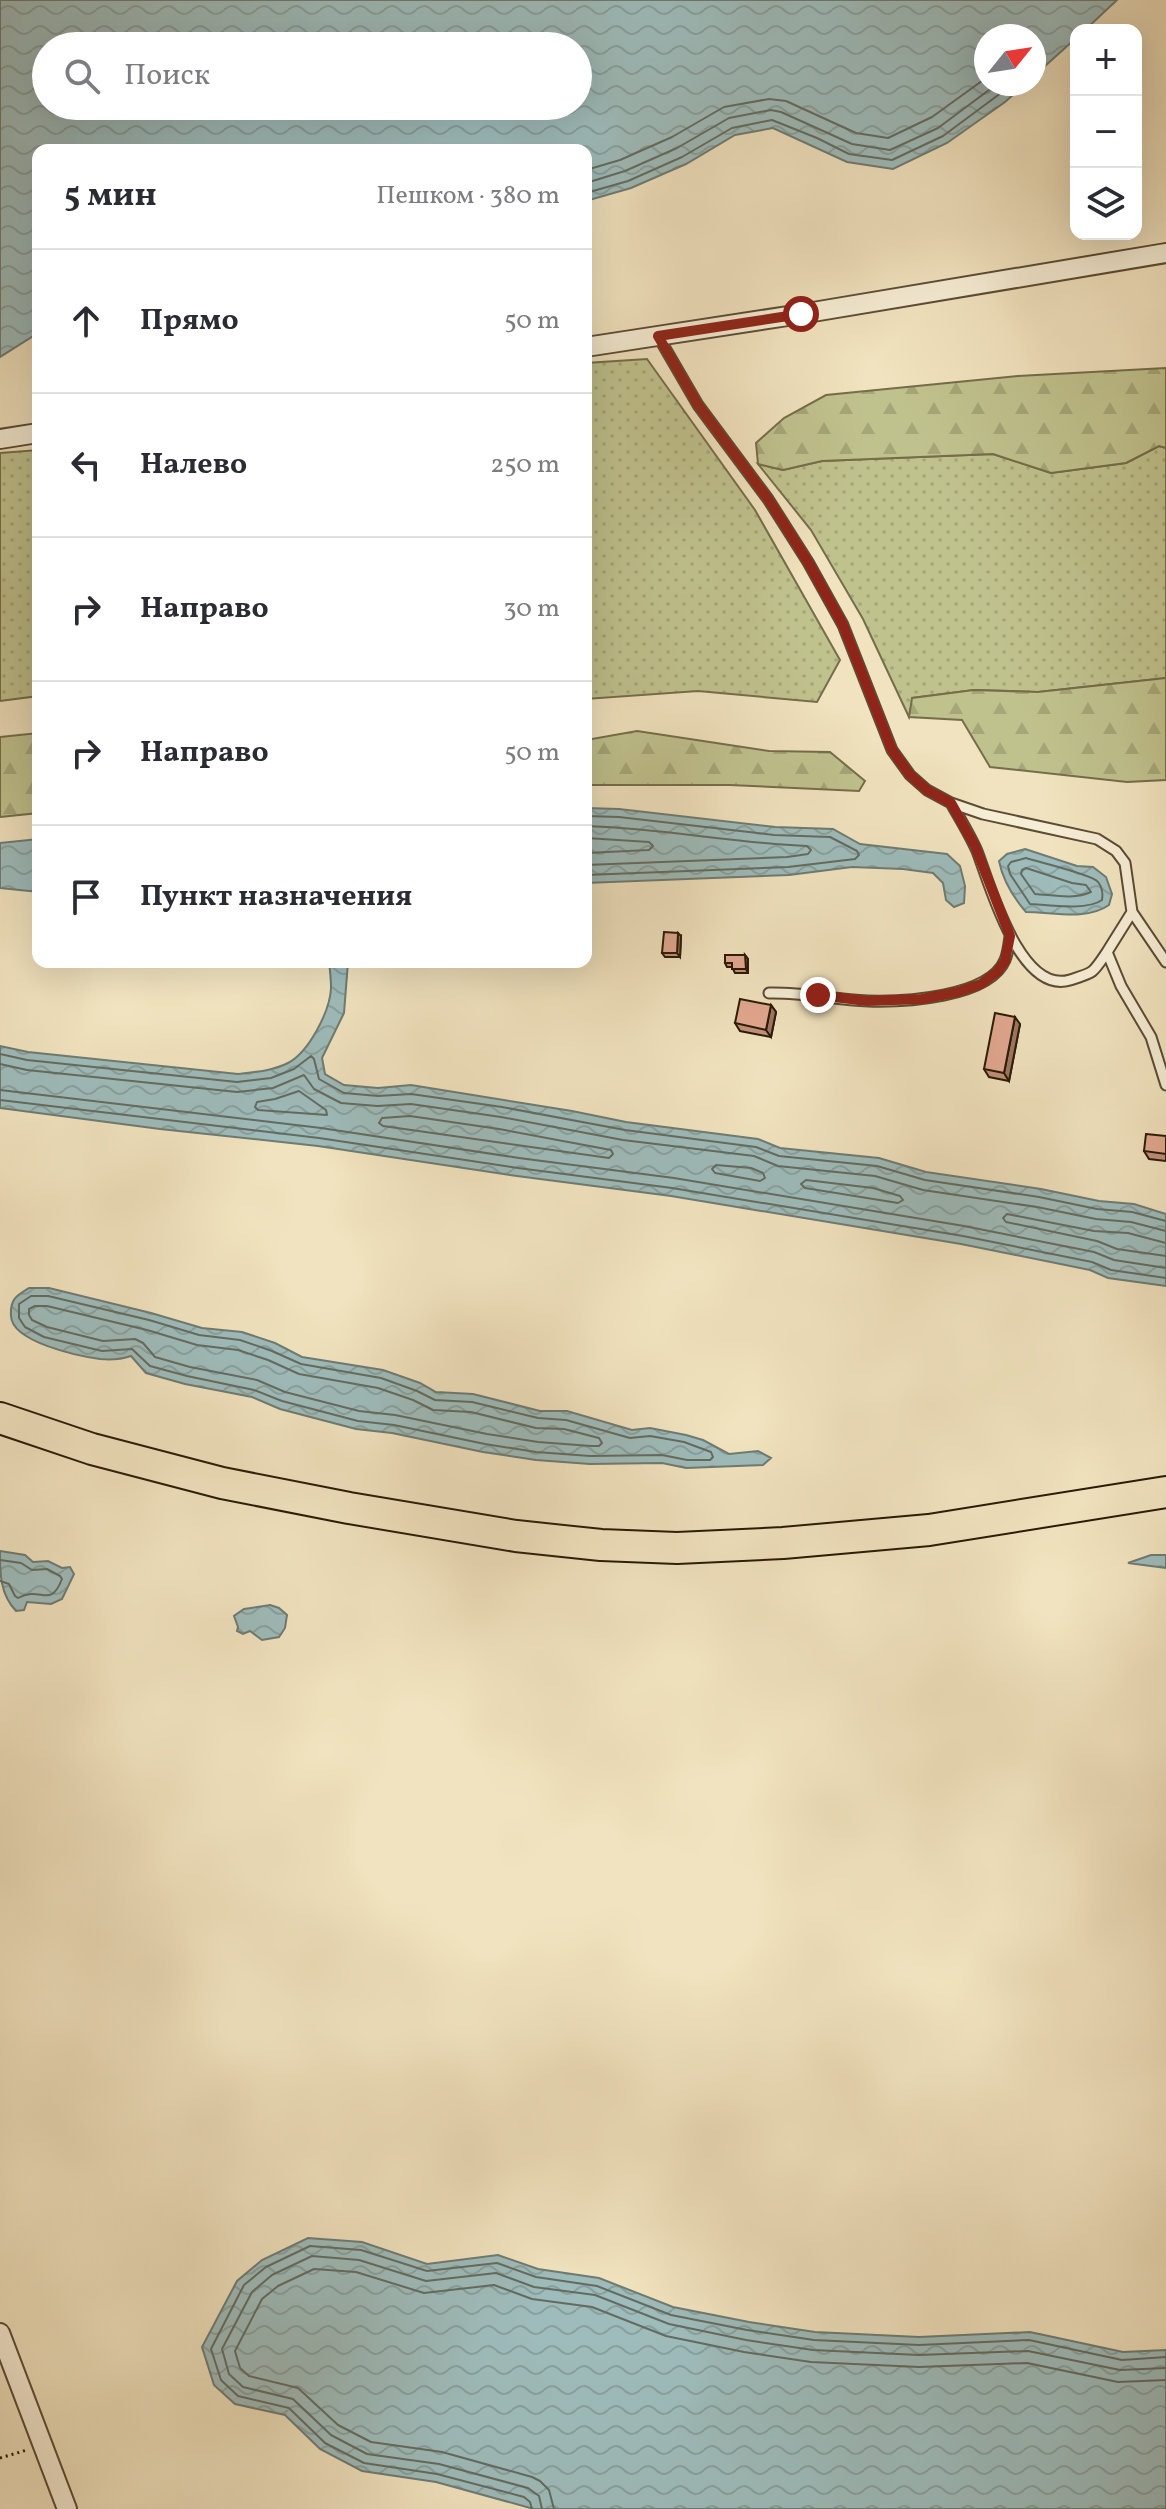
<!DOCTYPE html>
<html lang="ru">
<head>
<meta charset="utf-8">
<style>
  body { margin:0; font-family:Vollkorn,serif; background:#f2f2f3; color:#2b2b33 }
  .controls { position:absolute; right:24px; top:24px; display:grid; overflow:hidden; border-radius:16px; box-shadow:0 8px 32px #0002 }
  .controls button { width:72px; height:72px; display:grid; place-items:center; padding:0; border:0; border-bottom:2px solid #e1e1e2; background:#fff; color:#2b2b33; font:40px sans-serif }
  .compass { position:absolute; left:974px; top:24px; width:72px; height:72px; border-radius:50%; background:#fff; box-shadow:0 8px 32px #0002; rotate:60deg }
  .stop { position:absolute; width:24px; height:24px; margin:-18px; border:6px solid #8f2418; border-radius:50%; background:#fff }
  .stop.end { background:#8f2418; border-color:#fff; box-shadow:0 2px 8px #0008 }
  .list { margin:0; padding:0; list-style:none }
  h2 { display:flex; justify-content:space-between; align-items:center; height:104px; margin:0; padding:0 32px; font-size:34px }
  h2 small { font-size:26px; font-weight:400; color:#7c7c81 }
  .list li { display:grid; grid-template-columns:52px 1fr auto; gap:24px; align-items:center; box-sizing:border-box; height:144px; padding:0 32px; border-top:2px solid #e1e1e2 }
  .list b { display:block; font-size:30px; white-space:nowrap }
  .list em { font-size:26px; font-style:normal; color:#7c7c81 }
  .icon { flex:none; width:44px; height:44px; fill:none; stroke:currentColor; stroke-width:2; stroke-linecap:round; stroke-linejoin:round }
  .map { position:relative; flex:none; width:1166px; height:2509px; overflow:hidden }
  .search { position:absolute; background:#fff; box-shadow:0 8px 32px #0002; left:32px; top:32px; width:560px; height:88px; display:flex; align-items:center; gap:20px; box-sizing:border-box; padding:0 28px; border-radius:44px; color:#7c7c81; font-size:30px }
  .panel { position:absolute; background:#fff; box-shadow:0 8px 32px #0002; left:32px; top:144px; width:560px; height:824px; border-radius:16px }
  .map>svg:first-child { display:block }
  .green { fill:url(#green-dots); stroke:#746e4a; stroke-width:2 }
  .forest { fill:url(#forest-firs); stroke:#746e4a; stroke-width:2 }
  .water { fill:url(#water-waves); stroke:#6f7b73; stroke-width:2; fill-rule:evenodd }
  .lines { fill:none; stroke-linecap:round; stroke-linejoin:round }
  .shore { stroke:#646b60; stroke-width:2 }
  .service-casing { stroke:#5b4c34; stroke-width:13 }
  .minor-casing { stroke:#5b4c34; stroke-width:22 }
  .trunk-casing { stroke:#291a06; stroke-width:34 }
  .path { stroke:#291a06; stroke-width:3; stroke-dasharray:2 4; stroke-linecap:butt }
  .service { stroke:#f6edd5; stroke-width:9 }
  .minor { stroke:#f6edd5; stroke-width:18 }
  .trunk { stroke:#f1e3bf; stroke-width:30 }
  .wall { fill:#c2907c; stroke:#291a06; stroke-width:2 }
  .shaded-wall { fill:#9e7665; stroke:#291a06; stroke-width:2 }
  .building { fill:#e2a890; stroke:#291a06; stroke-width:2 }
  .route { stroke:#8f2418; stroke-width:10 }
</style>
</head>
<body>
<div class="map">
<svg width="1166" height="2509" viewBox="0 0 1166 2509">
  <defs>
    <pattern id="green-dots" width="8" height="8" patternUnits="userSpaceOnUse" patternTransform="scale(2)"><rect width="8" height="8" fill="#c0c28e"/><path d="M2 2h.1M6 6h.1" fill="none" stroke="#a5a679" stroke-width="1.8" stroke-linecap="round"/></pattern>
    <pattern id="forest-firs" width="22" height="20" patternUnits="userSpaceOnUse" patternTransform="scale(2)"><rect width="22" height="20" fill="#c0c28e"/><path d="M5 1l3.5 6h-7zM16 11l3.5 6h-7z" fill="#a5a679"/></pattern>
    <pattern id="water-waves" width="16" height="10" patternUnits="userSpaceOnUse" patternTransform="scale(2)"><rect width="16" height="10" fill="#9ebcbb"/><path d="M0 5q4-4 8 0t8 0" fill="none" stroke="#88a19f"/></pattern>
  </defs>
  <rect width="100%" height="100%" fill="#f1e3bf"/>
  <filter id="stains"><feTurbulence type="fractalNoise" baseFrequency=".0025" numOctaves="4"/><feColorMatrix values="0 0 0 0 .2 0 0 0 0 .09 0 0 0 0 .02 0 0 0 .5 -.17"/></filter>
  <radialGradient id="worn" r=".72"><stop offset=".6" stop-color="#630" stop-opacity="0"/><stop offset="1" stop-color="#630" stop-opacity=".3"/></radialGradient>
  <path class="green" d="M 647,359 L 755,510 L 840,660 L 817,702 L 698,691 L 586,699 L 586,363 Z
    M 1159,446 L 1166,448 L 1166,678 L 1038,692 L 974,690 L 913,698 L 909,717 L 863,619 L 811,530 L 758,464 L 783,470 L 822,461 L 993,454 L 1051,473 L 1126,463 Z
    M 38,450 L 38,696 L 0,701 L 0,453 Z"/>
  <path class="forest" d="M 1166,368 L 1166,448 L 1159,446 L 1126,463 L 1051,473 L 993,454 L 822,461 L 783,470 L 758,464 L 756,443 L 784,418 L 826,395 L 1018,376 Z
    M 1166,678 L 1166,780 L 1127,782 L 990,767 L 962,720 L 909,717 L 912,698 L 974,690 L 1038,692 Z
    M 637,731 L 769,751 L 830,752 L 865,781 L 859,791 L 729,785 L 586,785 L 586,740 Z
    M 38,733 L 38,813 L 0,817 L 0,737 Z"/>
  <path class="water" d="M 0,0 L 1117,0 L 1085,30 L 1076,30 L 1076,38 L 1034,76 L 1034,36 L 986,36 L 986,84 L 1025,84 L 1005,102 L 947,143 L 893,169 L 847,162 L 773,128 L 735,135 L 686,164 L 631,188 L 586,201 L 586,150 L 38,150 L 38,333 L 0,357 ZM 46,46 L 578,46 L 578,106 L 46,106 Z
    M 586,808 L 619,809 L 775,827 L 833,829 L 860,844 L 947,854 L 960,866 L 965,886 L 964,903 L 954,907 L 946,900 L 943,883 L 933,873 L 903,869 L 852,867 L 789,875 L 586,883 Z
    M 38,839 L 38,892 L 0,888 L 0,843 Z
    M 1025,849 L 1077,866 L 1093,867 L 1106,877 L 1112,894 L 1109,905 C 1086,921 1053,912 1026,912 C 1013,897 1003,881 999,861 L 1007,854 Z
    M 329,962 L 348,962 L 344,1013 L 322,1058 L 325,1074 L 344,1085 L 378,1088 L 411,1085 L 572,1111 L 626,1122 L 758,1139 L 780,1148 L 879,1158 L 926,1172 L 1041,1189 L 1099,1201 L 1134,1204 L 1166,1214 L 1166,1286 L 1108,1278 L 1090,1270 L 961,1244 L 671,1196 L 517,1176 L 318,1146 L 160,1129 L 0,1108 L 0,1046 L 28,1052 L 238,1074 C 255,1072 272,1071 288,1063 C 309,1052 330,1011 331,988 C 331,979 330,970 329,962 Z
    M 29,1288 L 49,1288 L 151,1313 L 202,1328 L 242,1332 L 275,1343 L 302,1357 L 383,1370 L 420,1383 L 436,1392 L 473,1394 L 540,1411 L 567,1411 L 632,1430 L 650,1428 L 686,1435 L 703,1440 L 729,1454 L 758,1451 L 771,1458 L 763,1465 L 686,1468 L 662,1463 L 590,1464 L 536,1460 L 483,1452 L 392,1433 L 356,1429 L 280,1409 L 252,1397 L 185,1384 L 146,1373 L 131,1356 C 122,1359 110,1360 100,1359 C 78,1356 12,1342 11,1316 C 10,1299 16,1296 29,1288 Z
    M 0,1551 L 25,1555 L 33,1562 L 48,1561 L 62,1568 L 70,1567 L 74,1574 L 62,1599 L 51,1604 L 27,1602 L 24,1610 L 16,1611 C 0,1594 0,1574 0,1551 Z
    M 1151,1555 L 1166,1555 L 1166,1568 L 1128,1563 Z
    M 270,1605 L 279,1608 L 287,1615 L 285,1628 L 279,1637 L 262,1640 L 250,1631 L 243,1634 L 237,1631 L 238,1627 L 234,1616 L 244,1609 Z
    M 308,2238 L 362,2242 L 427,2264 L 498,2255 L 538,2269 L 599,2278 L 673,2307 L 749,2322 L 815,2332 L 919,2337 L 1030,2332 L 1123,2352 L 1166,2350 L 1166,2509 L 534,2509 L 436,2482 L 362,2471 L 320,2449 L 285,2415 L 235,2404 L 214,2385 L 202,2347 L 237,2281 L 262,2260 Z"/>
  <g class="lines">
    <path class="shore" d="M 586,170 L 620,160 L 672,137 L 724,107 L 769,99 L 786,101 L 856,133 L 888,138 L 932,117 L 986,78
      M 586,183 L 625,171 L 677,148 L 729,118 L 771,110 L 781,112 L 852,144 L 890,150 L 938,128 L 997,84
      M 586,193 L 628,181 L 682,157 L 732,128 L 772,120 L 817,138 L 849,154 L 892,160 L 943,136 L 1013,84
      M 586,816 L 619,817 L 774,835 L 830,837 L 857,851 L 859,855 L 855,859 L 788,867 L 586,875
      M 586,826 C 660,828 733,843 807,846 L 811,850 L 808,854 L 787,857 L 586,865
      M 586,838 L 649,842 L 653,846 L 649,850 L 586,853
      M 1026,858 C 1038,862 1094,875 1098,882 C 1102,887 1103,894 1102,900 C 1087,911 1048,905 1030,904 L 1010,874 L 1008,866 L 1011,862 Z
      M 1026,868 L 1072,883 L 1086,885 L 1091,892 C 1074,900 1053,895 1035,894 L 1021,874 L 1022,870 Z
      M 0,1054 L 27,1060 L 237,1082 L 271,1078 L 294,1069 L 311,1056 L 314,1059 L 319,1079 L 344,1093 L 378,1096 L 411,1094 L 502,1107 L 625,1130 L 756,1147 L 779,1156 L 877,1166 L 925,1180 L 1039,1197 L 1097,1209 L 1132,1212 L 1166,1221
      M 0,1064 L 27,1070 L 237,1092 L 273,1088 L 304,1075 L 314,1089 L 341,1103 L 377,1106 L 411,1104 L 501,1117 L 623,1140 L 754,1156 L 778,1166 L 875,1176 L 923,1190 L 1037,1207 L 1096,1219 L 1131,1222 L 1166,1231
      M 0,1090 L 321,1128 L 519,1158 L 674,1178 L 964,1226 L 1094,1252 L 1114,1260 L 1166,1268
      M 299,1091 L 326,1110 L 327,1115 L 258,1110 L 255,1107 L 257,1102 L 275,1099 Z
      M 0,1100 L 319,1138 L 518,1168 L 672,1188 L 963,1236 L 1092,1262 L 1111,1270 L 1166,1278
      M 410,1116 L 499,1129 L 611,1150 L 613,1154 L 609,1158 L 383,1126 L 379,1123 L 382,1118 Z
      M 716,1165 L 751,1168 L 763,1173 L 765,1178 L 760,1181 L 715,1173 L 712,1169 Z
      M 806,1180 L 873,1188 L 900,1196 L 903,1200 L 898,1203 L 805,1188 L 801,1184 Z
      M 1166,1243 L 1128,1233 L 1094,1231 L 1007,1214 L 1003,1218 L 1006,1222 L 1097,1241 L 1117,1249 L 1166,1256
      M 31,1296 L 48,1296 L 149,1320 L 199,1335 L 240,1340 L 272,1351 L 301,1364 L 381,1378 L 417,1391 L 435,1400 L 472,1402 L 538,1418 L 566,1420 L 630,1438 L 650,1436 L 684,1442 L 711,1452 L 713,1457 L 710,1460 L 687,1460 L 662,1455 L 590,1456 L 536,1452 L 485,1444 L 394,1425 L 358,1421 L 282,1401 L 254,1390 L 187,1376 L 150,1366 L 132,1349 L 102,1351 L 44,1337 L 25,1327 L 19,1318 L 19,1304 Z
      M 35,1306 L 47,1306 L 147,1330 L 197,1345 L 238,1350 L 268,1360 L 299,1374 L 378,1388 L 413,1400 L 433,1410 L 471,1412 L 536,1428 L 564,1429 L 599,1438 L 602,1443 L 599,1446 L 591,1446 L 538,1442 L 487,1434 L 395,1415 L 359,1411 L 285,1392 L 257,1380 L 190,1367 L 155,1357 L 143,1343 L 135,1339 L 103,1341 L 47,1327 L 32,1320 L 29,1315 L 29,1309 Z
      M 0,1560 L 21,1563 L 32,1570 L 47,1569 L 60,1576 L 62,1579 C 50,1610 41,1585 18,1598 L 15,1596 L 9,1584 L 0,1581
      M 532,2509 L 530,2502 L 524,2497 L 437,2474 L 364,2463 L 325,2443 L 289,2408 L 238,2396 L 221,2380 L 211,2349 L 244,2285 L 266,2267 L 310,2246 L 361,2250 L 427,2271 L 497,2263 L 536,2277 L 597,2286 L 671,2315 L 747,2330 L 814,2340 L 919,2345 L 1029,2340 L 1122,2360 L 1166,2357
      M 542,2509 L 539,2496 L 528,2488 L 439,2464 L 367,2454 L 331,2435 L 293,2399 L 243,2387 L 229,2374 L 222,2349 L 252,2292 L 272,2275 L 312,2256 L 359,2260 L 426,2281 L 496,2273 L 534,2287 L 595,2295 L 669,2324 L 746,2340 L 813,2350 L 919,2355 L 1028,2351 L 1120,2370 L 1166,2368
      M 554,2509 L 549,2490 L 540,2481 L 532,2477 L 442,2452 L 371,2442 L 338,2425 L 298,2388 L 249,2376 L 240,2368 L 235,2351 L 262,2299 L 278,2286 L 314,2269 L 356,2272 L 424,2293 L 494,2285 L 532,2299 L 592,2307 L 666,2336 L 744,2352 L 811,2362 L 919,2367 L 1027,2363 L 1118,2382 L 1166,2380"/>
    <g class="service-casing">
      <path id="service" d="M 658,336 L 698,405 L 768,499 L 808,562 L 843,625 L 892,750 L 910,775 L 927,790 L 951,803 L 983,814 L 1097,839 L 1116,851 L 1125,863 L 1132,912 L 1107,952 L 1121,986 L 1151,1037 L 1166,1085
        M 951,803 C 960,819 970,835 977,851 C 990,885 1020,995 1070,980 C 1095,972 1092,974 1107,952
        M 1132,912 L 1166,962
        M 769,993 C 803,992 835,1000 868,1001 C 903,1002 989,998 1005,960 C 1008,953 1009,944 1010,936"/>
    </g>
    <g class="minor-casing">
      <path id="minor" d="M 586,347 L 801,314 L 1166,253
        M 0,439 L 38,433
        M 0,2333 L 67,2509"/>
    </g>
    <g class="trunk-casing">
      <path id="trunk" d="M 0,1418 L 92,1449 L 222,1483 L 349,1508 L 516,1536 L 601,1545 L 677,1548 L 783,1543 L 929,1530 L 1166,1492"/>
    </g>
    <path class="path" d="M 0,2458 L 27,2450"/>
    <use href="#service" class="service"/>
    <use href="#minor" class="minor"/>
    <use href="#trunk" class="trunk"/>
  </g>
  <path class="wall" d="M 681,936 L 680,957 L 665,957 L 662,953 Z
    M 745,955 L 748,959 L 748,973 L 735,973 L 732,967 L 727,967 L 725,963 Z
    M 771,1005 L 776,1012 L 771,1037 L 740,1031 L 735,1023 Z
    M 1020,1024 L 1009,1081 L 989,1077 L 984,1069 Z
    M 1166,1136 L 1166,1161 L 1149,1159 L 1144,1151 Z"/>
  <path class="shaded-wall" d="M 678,933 L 681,936 L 680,957 L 677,953 Z
    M 745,955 L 748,959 L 748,973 L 746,969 Z
    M 771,1005 L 776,1012 L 771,1037 L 766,1030 Z
    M 1015,1017 L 1020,1024 L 1009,1081 L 1004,1073 Z"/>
  <path class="building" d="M 664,932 L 678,933 L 677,953 L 662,953 Z
    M 725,955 L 745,955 L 746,969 L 732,969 L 732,963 L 725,963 Z
    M 740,999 L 771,1005 L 766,1030 L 735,1023 Z
    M 995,1013 L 1015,1017 L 1004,1073 L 984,1069 Z
    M 1146,1134 L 1166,1136 L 1166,1154 L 1144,1151 Z"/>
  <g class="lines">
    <path class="route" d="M 801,314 L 658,336 L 698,405 L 768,499 L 808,562 L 843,625 L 892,750 L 910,775 L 927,790 L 951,803 L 975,846 L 1010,936 L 1005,961 L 997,972 L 981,984 L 958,992 L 922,999 L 867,1001 L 818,995"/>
  </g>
  <rect width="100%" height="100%" filter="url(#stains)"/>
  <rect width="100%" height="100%" fill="url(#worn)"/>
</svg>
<div class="controls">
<button>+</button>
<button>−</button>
<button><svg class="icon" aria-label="layers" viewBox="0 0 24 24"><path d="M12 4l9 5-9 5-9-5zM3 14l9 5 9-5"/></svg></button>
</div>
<svg class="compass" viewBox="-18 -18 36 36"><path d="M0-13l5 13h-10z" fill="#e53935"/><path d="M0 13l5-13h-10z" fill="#7c7c81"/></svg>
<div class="stop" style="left:801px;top:314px"></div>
<div class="stop end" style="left:818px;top:995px"></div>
<div class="search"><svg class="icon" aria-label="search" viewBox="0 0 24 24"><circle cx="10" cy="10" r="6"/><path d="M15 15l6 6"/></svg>Поиск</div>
<section class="panel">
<h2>5 мин<small>Пешком · 380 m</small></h2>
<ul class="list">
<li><svg class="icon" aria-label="ahead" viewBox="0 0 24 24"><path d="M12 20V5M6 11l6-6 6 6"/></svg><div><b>Прямо</b></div><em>50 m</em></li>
<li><svg class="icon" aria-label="left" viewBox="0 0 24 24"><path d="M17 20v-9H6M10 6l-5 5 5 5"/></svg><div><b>Налево</b></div><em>250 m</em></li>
<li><svg class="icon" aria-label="right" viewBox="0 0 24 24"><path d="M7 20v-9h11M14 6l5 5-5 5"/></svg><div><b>Направо</b></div><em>30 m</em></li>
<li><svg class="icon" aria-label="right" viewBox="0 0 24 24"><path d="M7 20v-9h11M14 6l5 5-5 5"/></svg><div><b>Направо</b></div><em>50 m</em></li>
<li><svg class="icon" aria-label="arrive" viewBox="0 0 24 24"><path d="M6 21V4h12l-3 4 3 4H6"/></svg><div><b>Пункт назначения</b></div></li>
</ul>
</section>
</div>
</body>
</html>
